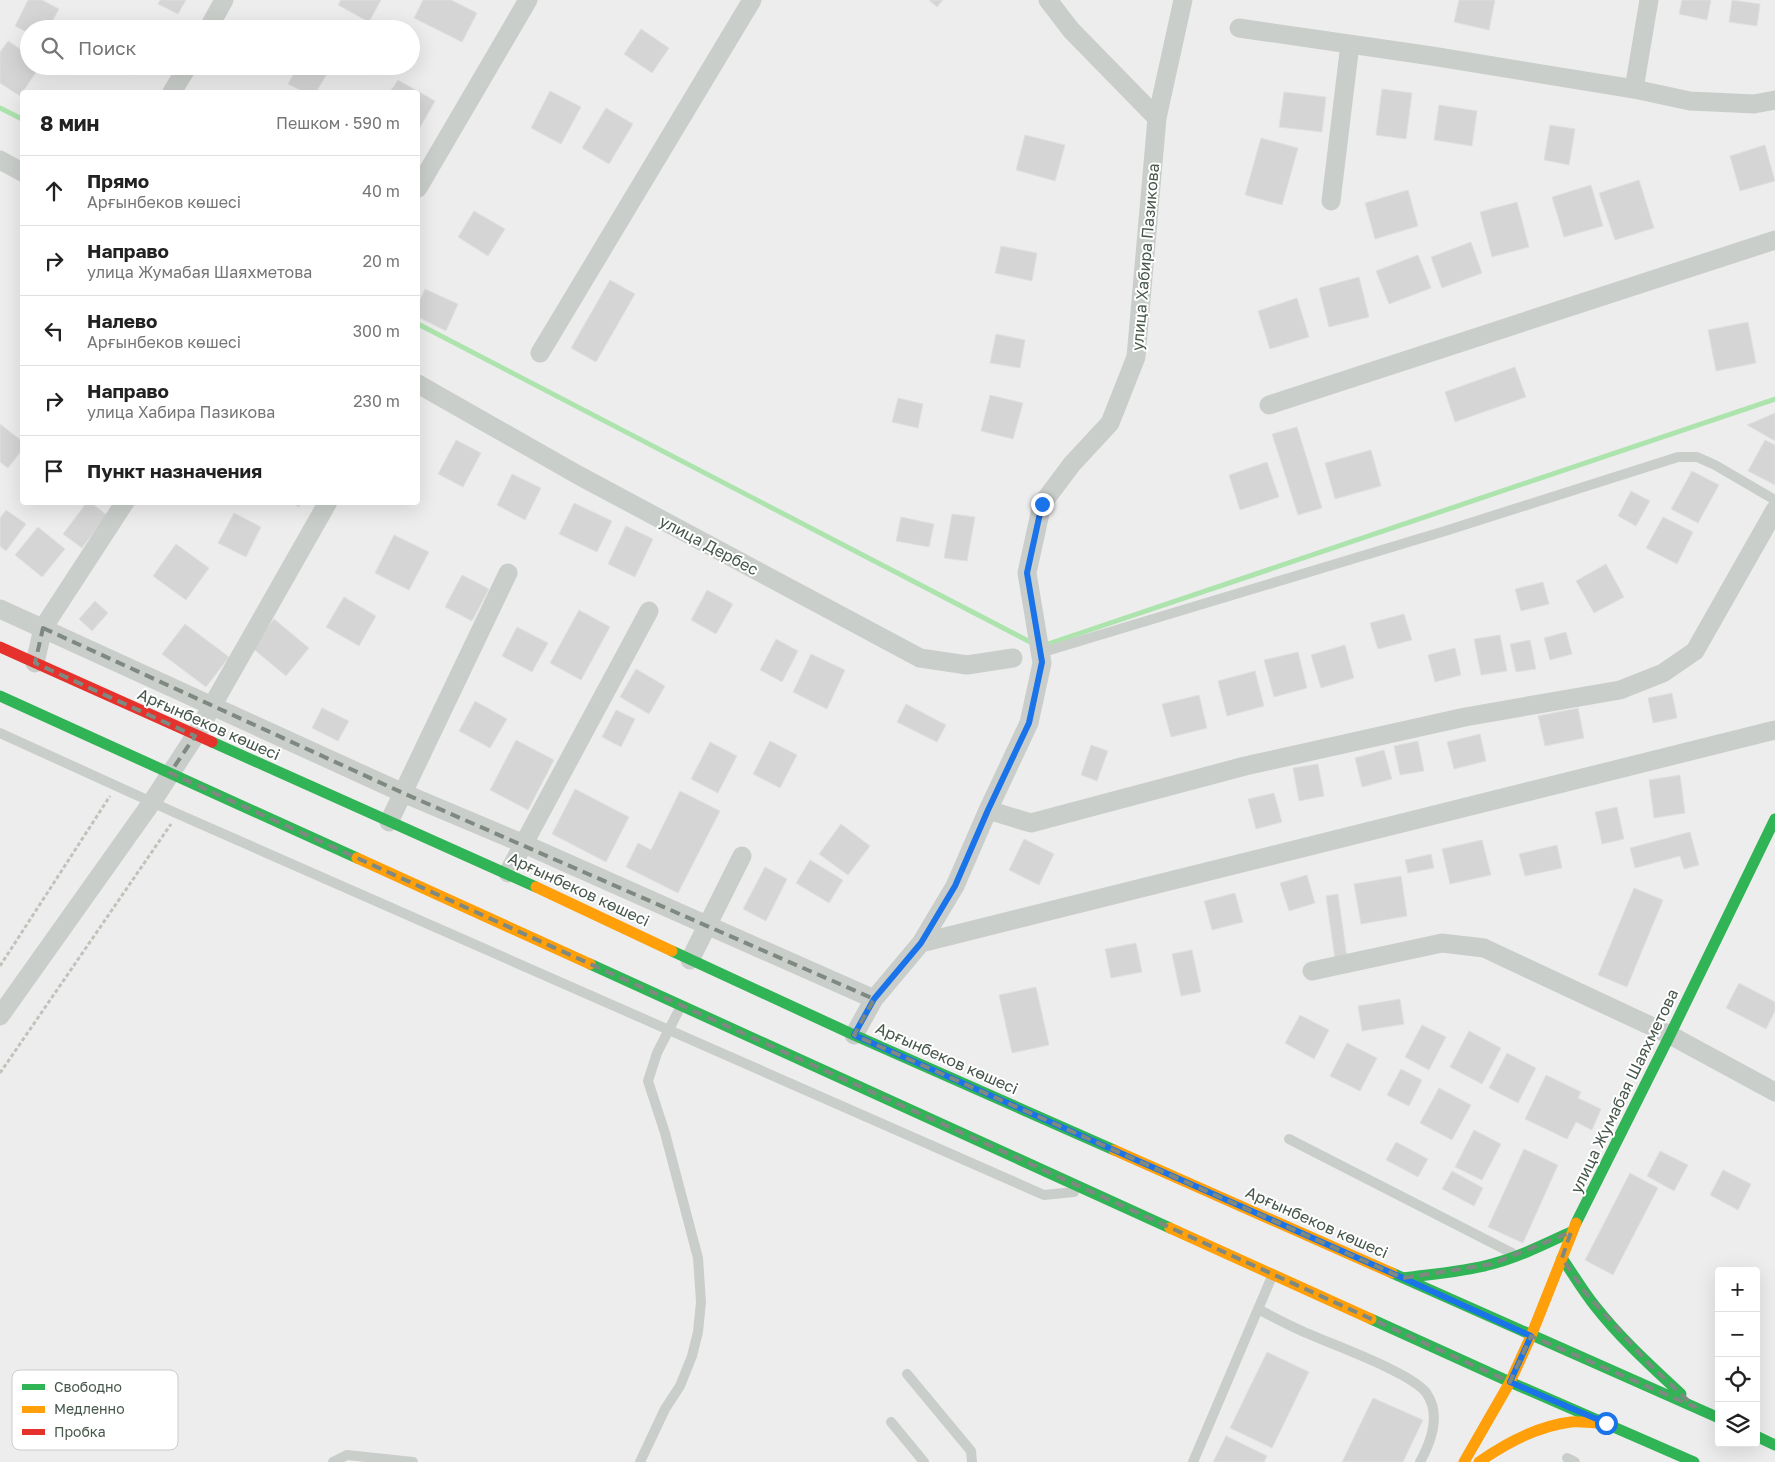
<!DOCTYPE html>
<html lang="ru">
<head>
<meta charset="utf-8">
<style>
  body { margin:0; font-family:"Golos Text",sans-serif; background:#f6f6f6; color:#222 }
  .controls { position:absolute; right:15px; bottom:15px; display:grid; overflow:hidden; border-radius:5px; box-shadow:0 5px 20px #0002 }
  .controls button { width:45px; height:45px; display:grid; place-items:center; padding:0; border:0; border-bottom:1px solid #e0e0e0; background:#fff; color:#222; font:25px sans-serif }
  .stop { position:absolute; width:15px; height:15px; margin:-11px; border:4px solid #1a73e8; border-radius:50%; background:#fff }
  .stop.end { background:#1a73e8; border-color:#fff; box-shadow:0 1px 5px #0008 }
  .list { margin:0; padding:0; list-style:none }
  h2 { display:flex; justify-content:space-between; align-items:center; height:65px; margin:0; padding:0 20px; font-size:21px }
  h2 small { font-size:16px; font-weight:400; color:#767676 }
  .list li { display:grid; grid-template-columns:32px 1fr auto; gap:15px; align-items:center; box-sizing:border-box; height:70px; padding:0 20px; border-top:1px solid #e0e0e0 }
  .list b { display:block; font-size:19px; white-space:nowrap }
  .list p { margin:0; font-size:16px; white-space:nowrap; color:#767676 }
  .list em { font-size:16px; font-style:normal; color:#767676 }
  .icon { flex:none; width:28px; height:28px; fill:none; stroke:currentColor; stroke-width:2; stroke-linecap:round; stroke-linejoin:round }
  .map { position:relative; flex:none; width:1775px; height:1462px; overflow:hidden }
  .search { position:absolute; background:#fff; box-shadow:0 5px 20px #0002; left:20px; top:20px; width:400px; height:55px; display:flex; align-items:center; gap:12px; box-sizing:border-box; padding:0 18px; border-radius:28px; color:#767676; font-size:19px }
  .panel { position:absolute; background:#fff; box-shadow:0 5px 20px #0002; left:20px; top:90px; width:400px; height:415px; border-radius:5px }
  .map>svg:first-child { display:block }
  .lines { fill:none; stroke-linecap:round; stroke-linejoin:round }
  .stream { stroke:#ade4ae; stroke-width:5 }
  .building { fill:#d4d5d4; stroke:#dfe0e0 }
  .path { stroke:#bfc4bb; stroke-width:3; stroke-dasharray:4 2.5; stroke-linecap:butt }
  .lane { stroke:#cacecb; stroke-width:10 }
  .street { stroke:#cacecb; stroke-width:19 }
  .fast { stroke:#30b455; stroke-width:11 }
  .slow { stroke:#ff9f0a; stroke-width:11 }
  .jam { stroke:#e5322d; stroke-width:11 }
  .route { stroke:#1a73e8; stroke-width:6 }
  .marked { fill:none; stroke:#7e8981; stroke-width:4; stroke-dasharray:10 6; stroke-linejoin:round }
  .labels { text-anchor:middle; stroke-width:4; stroke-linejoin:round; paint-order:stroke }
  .street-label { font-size:16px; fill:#47574b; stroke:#fff }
  .key { fill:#fff; stroke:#c8cdc9; stroke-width:1 }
  .key-label { font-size:14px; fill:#47574b }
</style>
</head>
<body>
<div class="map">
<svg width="1775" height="1462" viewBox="0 0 1775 1462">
  <rect width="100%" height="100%" fill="#eeedee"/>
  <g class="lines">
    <path class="stream" d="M 0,108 L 22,119
      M 418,324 L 1034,644
      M 1042,646 L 1775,399"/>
  </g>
  <path class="building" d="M 28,0 L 42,0 L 59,9 L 48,29 L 29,29 L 29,33 L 15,26 Z
    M 160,0 L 186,0 L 178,14 L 158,4 Z
    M 341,0 L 381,0 L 369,22 L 338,5 Z
    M 423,0 L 451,0 L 477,13 L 462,42 L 414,18 Z
    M 929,0 L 943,0 L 937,7 Z
    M 1459,0 L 1495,0 L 1489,30 L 1454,22 Z
    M 1682,0 L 1711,0 L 1707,20 L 1679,14 Z
    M 1732,0 L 1760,4 L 1757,26 L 1729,22 Z
    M 393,22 L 405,29 L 389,29 Z
    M 641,29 L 669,48 L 652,73 L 624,54 Z
    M 8,41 L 29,55 L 29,66 L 40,66 L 20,96 L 0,83 L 0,52 Z
    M 119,66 L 138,66 L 133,75 Z
    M 298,66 L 325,66 L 330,69 L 316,92 L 304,92 L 288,84 Z
    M 398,80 L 435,101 L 418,131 L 418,92 L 390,92 Z
    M 1382,89 L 1412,93 L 1406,139 L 1376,135 Z
    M 550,91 L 581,107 L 561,144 L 531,128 Z
    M 1284,92 L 1326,97 L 1322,132 L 1279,127 Z
    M 1439,105 L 1477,111 L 1472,146 L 1434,140 Z
    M 606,108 L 633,124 L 609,164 L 582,148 Z
    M 1550,125 L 1575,129 L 1569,165 L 1544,160 Z
    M 1025,135 L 1065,145 L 1055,181 L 1016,170 Z
    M 1261,138 L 1298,148 L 1282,205 L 1245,195 Z
    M 1765,145 L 1775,181 L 1740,191 L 1730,156 Z
    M 1639,180 L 1654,228 L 1615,240 L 1599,193 Z
    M 1591,185 L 1603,226 L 1564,237 L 1552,197 Z
    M 1408,190 L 1418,226 L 1375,239 L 1365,203 Z
    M 1517,202 L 1529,247 L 1492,257 L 1480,212 Z
    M 474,211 L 505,229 L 488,256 L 458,237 Z
    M 1471,242 L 1482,273 L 1442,288 L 1431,257 Z
    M 1001,246 L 1037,253 L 1032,281 L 995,273 Z
    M 1418,255 L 1431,288 L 1389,304 L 1376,271 Z
    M 1359,277 L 1369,317 L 1329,327 L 1319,288 Z
    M 610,280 L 635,294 L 596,362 L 571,348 Z
    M 425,289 L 458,304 L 446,331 L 418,317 L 418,304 Z
    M 1297,298 L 1309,337 L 1270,349 L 1258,311 Z
    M 1748,322 L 1756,363 L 1716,371 L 1708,330 Z
    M 996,334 L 1025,340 L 1020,368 L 990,363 Z
    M 1515,367 L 1526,397 L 1455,422 L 1445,392 Z
    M 990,395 L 1023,403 L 1013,439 L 981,431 Z
    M 898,398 L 923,404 L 918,428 L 892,422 Z
    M 1775,413 L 1775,441 L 1747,425 Z
    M 0,424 L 22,441 L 22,450 L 8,468 L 0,462 Z
    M 1297,427 L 1322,508 L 1298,515 L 1272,434 Z
    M 456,440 L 481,453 L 463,487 L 438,474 Z
    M 1765,440 L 1775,445 L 1775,485 L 1748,471 Z
    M 1371,450 L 1381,486 L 1335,499 L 1325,463 Z
    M 1267,462 L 1279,497 L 1240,510 L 1229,475 Z
    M 1692,471 L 1719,485 L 1698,523 L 1671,509 Z
    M 512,474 L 541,488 L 525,520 L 497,505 Z
    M 1631,491 L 1650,501 L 1636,526 L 1618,516 Z
    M 87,502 L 90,502 L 107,515 L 82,548 L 63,534 Z
    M 290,502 L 301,502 L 299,507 Z
    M 574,503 L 612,521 L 597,552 L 559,534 Z
    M 6,510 L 26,524 L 6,551 L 0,546 L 0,518 Z
    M 234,513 L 261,527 L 246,557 L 218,543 Z
    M 952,514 L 975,517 L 967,561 L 944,558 Z
    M 901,517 L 934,524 L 929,547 L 896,541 Z
    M 1663,517 L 1693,532 L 1677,564 L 1646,548 Z
    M 626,526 L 653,539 L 635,577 L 608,564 Z
    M 38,527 L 65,549 L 42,577 L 15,555 Z
    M 394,535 L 429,552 L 409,590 L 375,573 Z
    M 176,544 L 209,568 L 186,600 L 153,576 Z
    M 1606,564 L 1624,597 L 1594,613 L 1576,581 Z
    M 462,575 L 489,589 L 472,621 L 445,607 Z
    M 1543,582 L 1549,604 L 1521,611 L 1515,589 Z
    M 707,590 L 733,604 L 716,634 L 691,620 Z
    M 344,597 L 376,616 L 359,646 L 326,627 Z
    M 95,601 L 108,613 L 92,631 L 79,619 Z
    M 579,610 L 610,627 L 581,680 L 550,663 Z
    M 1404,614 L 1412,640 L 1378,649 L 1370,623 Z
    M 274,619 L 309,648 L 286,676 L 251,647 Z
    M 185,624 L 229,657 L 206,687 L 162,654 Z
    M 517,627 L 548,643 L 532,672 L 502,656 Z
    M 1566,632 L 1572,654 L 1550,660 L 1544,638 Z
    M 1500,635 L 1507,671 L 1481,675 L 1474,639 Z
    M 776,639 L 798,651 L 782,682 L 760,670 Z
    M 1530,640 L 1536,669 L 1516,672 L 1510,644 Z
    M 1345,645 L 1354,678 L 1321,688 L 1311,655 Z
    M 1455,648 L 1461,675 L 1435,682 L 1428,655 Z
    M 1298,652 L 1307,688 L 1274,697 L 1264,660 Z
    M 811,654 L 845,670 L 827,709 L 793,692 Z
    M 636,669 L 665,686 L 649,714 L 620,697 Z
    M 1255,671 L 1264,706 L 1227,716 L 1218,681 Z
    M 1672,693 L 1677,718 L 1653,723 L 1648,698 Z
    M 1199,695 L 1207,728 L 1171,737 L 1162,704 Z
    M 475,701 L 507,719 L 490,748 L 459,731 Z
    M 906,704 L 946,725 L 937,742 L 897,722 Z
    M 322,708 L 349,721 L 338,741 L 312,728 Z
    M 1578,708 L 1584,738 L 1545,746 L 1538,716 Z
    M 616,710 L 635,719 L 621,747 L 602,737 Z
    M 1480,734 L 1486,761 L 1454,769 L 1447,742 Z
    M 516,740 L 554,760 L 528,810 L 490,790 Z
    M 770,741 L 797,755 L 780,788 L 753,774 Z
    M 1418,741 L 1424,771 L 1400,775 L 1394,746 Z
    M 710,742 L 737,756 L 718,793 L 691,779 Z
    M 1091,745 L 1108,751 L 1097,781 L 1081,775 Z
    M 1384,750 L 1392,779 L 1362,787 L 1355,758 Z
    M 1318,764 L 1324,796 L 1299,801 L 1293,768 Z
    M 1680,775 L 1685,813 L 1654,818 L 1649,780 Z
    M 575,789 L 629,817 L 606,862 L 552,834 Z
    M 680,791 L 720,811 L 678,893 L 626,867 L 638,843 L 651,850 Z
    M 1274,793 L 1282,822 L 1256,829 L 1248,799 Z
    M 1617,807 L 1624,839 L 1602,844 L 1595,812 Z
    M 841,824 L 870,846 L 848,875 L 819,854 Z
    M 1690,832 L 1699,865 L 1684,869 L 1680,856 L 1635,868 L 1630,848 Z
    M 1024,839 L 1054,854 L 1039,885 L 1009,870 Z
    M 1482,840 L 1491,875 L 1450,884 L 1442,849 Z
    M 1557,845 L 1562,868 L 1525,876 L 1519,854 Z
    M 1431,854 L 1434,868 L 1408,873 L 1405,860 Z
    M 810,860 L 843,880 L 829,903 L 796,883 Z
    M 765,867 L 787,879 L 766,921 L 743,909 Z
    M 1307,875 L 1315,903 L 1289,911 L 1280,883 Z
    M 1401,876 L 1407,916 L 1361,924 L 1354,884 Z
    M 1634,888 L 1663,900 L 1627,987 L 1598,975 Z
    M 1235,893 L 1243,922 L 1212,930 L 1204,901 Z
    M 1338,894 L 1347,958 L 1335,959 L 1326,896 Z
    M 1136,943 L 1142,972 L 1111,978 L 1105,949 Z
    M 1192,950 L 1201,992 L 1181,996 L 1172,954 Z
    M 1739,983 L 1775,1002 L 1775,1011 L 1766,1029 L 1726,1008 Z
    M 1036,987 L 1049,1045 L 1012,1053 L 999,995 Z
    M 1400,999 L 1404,1024 L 1362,1031 L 1358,1006 Z
    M 1300,1015 L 1329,1030 L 1314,1059 L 1285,1043 Z
    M 1422,1025 L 1446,1037 L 1429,1070 L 1405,1057 Z
    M 1469,1031 L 1501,1048 L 1482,1084 L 1450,1067 Z
    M 1347,1043 L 1377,1058 L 1360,1091 L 1330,1076 Z
    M 1507,1053 L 1536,1068 L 1518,1103 L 1489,1088 Z
    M 1401,1069 L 1422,1080 L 1409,1106 L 1387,1095 Z
    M 1546,1075 L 1581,1092 L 1578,1098 L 1601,1109 L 1592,1130 L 1576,1122 L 1567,1139 L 1525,1119 Z
    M 1439,1088 L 1471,1105 L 1452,1140 L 1420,1123 Z
    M 1474,1130 L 1501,1144 L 1482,1180 L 1455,1167 Z
    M 1396,1142 L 1428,1159 L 1418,1177 L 1386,1160 Z
    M 1524,1149 L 1558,1165 L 1523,1243 L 1488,1227 Z
    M 1660,1151 L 1688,1165 L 1674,1191 L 1647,1176 Z
    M 1723,1170 L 1751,1184 L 1738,1210 L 1710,1195 Z
    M 1452,1171 L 1483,1188 L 1474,1206 L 1442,1189 Z
    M 1630,1173 L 1658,1188 L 1613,1275 L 1585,1260 Z
    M 1267,1352 L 1309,1372 L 1272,1448 L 1230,1428 Z
    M 1373,1398 L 1423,1420 L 1403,1462 L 1342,1462 Z
    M 1226,1436 L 1267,1456 L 1264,1462 L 1213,1462 Z"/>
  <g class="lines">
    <path class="path" d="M 0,966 L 110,796
      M 0,1073 L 171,824"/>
    <path class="lane" d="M 1040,653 L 1445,531 L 1678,457 L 1697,457 L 1715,465 L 1775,500
      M 0,733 L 178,814 L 1044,1195 L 1074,1192
      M 1289,1139 L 1512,1253
      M 1258,1309 C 1275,1318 1292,1327 1309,1334 C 1333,1345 1415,1374 1427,1394 C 1441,1415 1431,1442 1420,1462
      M 907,1374 L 971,1451 L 972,1462
      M 891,1422 L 924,1462
      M 1567,1458 L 1575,1462
      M 333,1462 L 347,1455 L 413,1462
      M 640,1462 L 665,1409 L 680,1386 L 692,1356 L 698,1332 L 701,1302 L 698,1258 L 665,1133 L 648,1081 L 657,1053 L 681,1006
      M 1193,1462 L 1273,1274"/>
    <path class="street" d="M 1048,0 L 1071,30 L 1157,118
      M 1239,28 L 1432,56 L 1634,89 L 1690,101 L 1754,104 L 1775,100
      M 208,29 L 224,0
      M 1634,89 L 1649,0
      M 172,92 L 188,66
      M 0,160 L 22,172
      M 418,188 L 528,0
      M 1331,201 L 1350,44
      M 540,353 L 752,0
      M 418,384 L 578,475 L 920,658 L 967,665 L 1013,658
      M 1269,405 L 1775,240
      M 0,609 L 403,793 L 524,844 L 874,999
      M 35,663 L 43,628 L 125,502
      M 988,810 L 1031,823 L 1245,766 L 1465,717 L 1620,690 L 1663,673 L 1695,651 L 1775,510
      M 389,822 L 508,573
      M 508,873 L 649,611
      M 921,943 L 1775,730
      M 690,960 L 742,856
      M 1312,971 L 1442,943 L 1484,948 L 1670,1035 L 1775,1092
      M 0,1016 L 152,802 L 195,736 L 328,502
      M 854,1035 L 874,999 L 921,943 L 955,886 L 988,810 L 1029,723 L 1042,663 L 1027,573 L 1042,504 L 1072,464 L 1110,423 L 1136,357 L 1157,118 L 1183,0"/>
    <path class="fast" d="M 0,696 L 357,858
      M 212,742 L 536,887
      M 672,951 L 854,1035 L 1114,1150
      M 590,964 L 1170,1228
      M 1576,1223 L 1670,1035 L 1775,819
      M 1562,1258 C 1573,1274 1583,1291 1595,1306 C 1620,1338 1651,1366 1681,1394
      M 1392,1273 L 1719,1418
      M 1403,1278 C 1433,1274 1463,1272 1492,1264 C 1519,1257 1545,1244 1571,1232
      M 1371,1319 L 1510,1382 L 1694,1462
      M 1756,1436 L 1775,1445"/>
    <path class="slow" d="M 357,858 L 590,964
      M 536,887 L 672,951
      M 1114,1150 L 1392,1273
      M 1170,1228 L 1371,1319
      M 1464,1462 L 1510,1382 L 1531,1336 L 1576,1223
      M 1479,1462 C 1506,1443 1538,1426 1571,1422 C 1580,1421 1589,1423 1598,1423"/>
    <path class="jam" d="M 0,647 L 212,742"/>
  </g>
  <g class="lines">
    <path class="route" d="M 1042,504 L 1027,573 L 1042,662 L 1029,723 L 988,810 L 955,886 L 921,943 L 874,999 L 854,1035 L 1403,1278 L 1531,1336 L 1510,1382 L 1606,1423"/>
  </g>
  <path class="marked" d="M 43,628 L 403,793 L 874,999 L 854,1035 L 1403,1278 L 1492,1264 L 1571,1232 L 1562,1258 L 1584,1291 L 1651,1366 L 1695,1407 L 1531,1336 L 1510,1382 L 170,773 L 195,736 L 35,663 Z"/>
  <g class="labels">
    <g class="street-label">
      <text transform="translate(1145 257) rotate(-85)" y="6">улица Хабира Пазикова</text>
      <text transform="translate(709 545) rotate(28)" y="6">улица Дербес</text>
      <text transform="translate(209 724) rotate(24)" y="6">Арғынбеков көшесі</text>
      <text transform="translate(579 889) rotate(25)" y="6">Арғынбеков көшесі</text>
      <text transform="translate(947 1058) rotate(24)" y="6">Арғынбеков көшесі</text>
      <text transform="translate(1624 1091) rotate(-64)" y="6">улица Жумабая Шаяхметова</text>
      <text transform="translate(1317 1222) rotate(24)" y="6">Арғынбеков көшесі</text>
    </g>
  </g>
  <rect x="12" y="1370" width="166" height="80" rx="8" class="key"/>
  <rect x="22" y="1384" width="23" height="6" fill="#30b455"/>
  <rect x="22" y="1406" width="23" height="7" fill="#ff9f0a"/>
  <rect x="22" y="1429" width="23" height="6" fill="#e5322d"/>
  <g class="key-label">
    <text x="54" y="1392">Свободно</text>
    <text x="54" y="1414">Медленно</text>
    <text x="54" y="1437">Пробка</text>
  </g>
</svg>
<div class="controls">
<button>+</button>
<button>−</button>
<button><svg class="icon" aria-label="locate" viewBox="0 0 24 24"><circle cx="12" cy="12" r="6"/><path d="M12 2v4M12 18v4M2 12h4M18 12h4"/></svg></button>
<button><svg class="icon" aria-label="layers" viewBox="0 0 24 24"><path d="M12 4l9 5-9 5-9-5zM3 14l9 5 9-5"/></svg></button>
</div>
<div class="stop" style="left:1606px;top:1423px"></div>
<div class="stop end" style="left:1042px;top:504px"></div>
<div class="search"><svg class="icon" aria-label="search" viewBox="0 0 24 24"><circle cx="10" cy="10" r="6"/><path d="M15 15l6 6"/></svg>Поиск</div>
<section class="panel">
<h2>8 мин<small>Пешком · 590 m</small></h2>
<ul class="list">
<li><svg class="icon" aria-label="ahead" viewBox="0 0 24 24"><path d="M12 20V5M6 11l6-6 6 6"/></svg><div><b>Прямо</b><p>Арғынбеков көшесі</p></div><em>40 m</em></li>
<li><svg class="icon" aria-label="right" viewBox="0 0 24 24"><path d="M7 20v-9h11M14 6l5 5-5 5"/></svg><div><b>Направо</b><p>улица Жумабая Шаяхметова</p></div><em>20 m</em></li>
<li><svg class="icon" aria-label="left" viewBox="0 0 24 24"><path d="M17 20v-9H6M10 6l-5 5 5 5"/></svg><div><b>Налево</b><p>Арғынбеков көшесі</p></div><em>300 m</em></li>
<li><svg class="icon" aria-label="right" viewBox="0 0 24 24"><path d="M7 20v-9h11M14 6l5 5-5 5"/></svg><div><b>Направо</b><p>улица Хабира Пазикова</p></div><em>230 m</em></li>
<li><svg class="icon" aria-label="arrive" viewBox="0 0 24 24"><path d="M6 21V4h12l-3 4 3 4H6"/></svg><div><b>Пункт назначения</b></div></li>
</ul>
</section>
</div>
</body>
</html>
